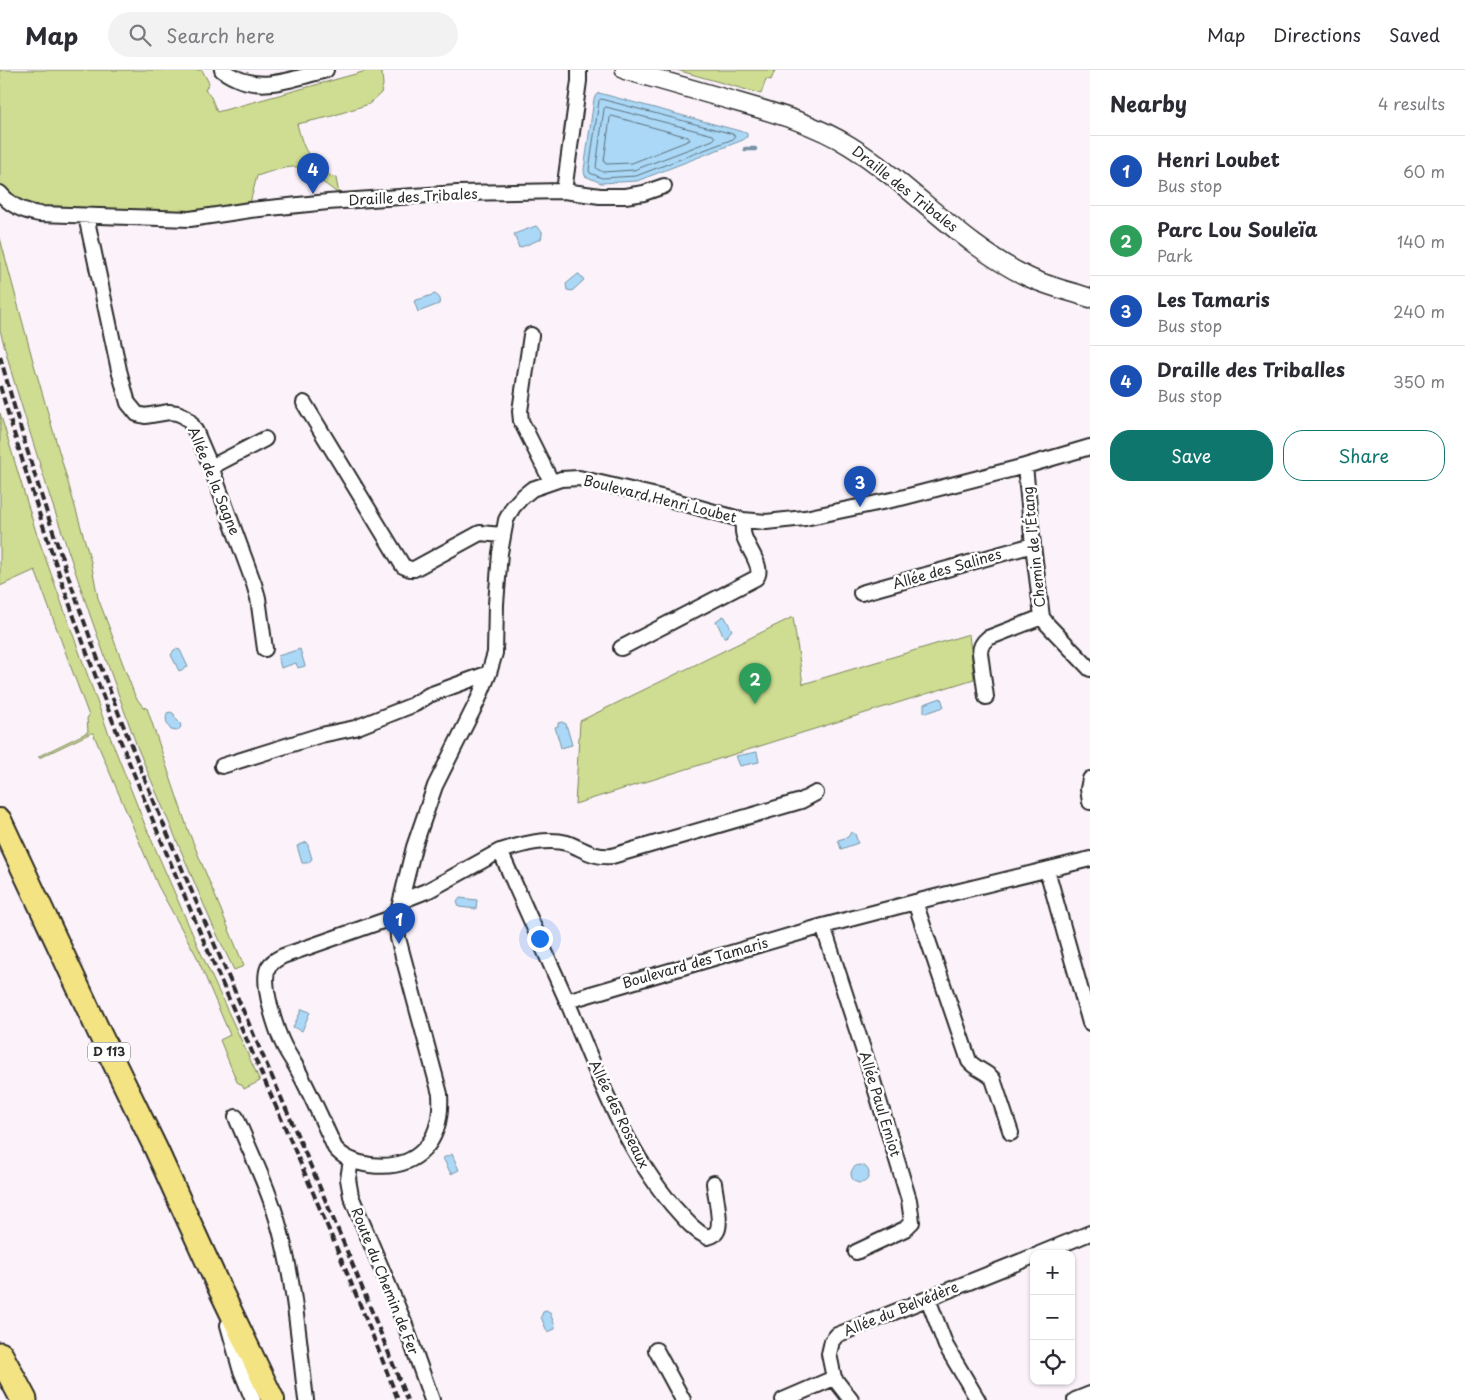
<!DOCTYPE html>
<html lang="en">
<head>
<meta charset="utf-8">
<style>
  body { margin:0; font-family:"Playpen Sans",sans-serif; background:#f2f2f3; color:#2b2b33 }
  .controls { position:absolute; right:15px; bottom:15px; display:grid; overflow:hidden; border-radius:10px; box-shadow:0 1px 4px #0004 }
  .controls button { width:45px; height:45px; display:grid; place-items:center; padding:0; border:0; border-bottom:1px solid #e1e1e2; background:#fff; color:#2b2b33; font:25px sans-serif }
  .you { position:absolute; left:539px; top:868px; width:18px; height:18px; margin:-12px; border:4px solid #fff; border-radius:50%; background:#1a73e8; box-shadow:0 0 0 8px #1a73e833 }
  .badge { display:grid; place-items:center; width:32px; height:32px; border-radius:50%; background:#0f766e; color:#fff; font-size:16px; font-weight:700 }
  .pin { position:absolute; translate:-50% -41px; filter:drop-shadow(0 1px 2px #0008) }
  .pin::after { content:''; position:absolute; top:26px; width:18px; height:15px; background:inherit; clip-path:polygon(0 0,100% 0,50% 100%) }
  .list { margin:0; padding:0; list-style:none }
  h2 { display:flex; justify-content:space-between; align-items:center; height:65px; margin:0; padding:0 20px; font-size:21px }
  h2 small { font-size:16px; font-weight:400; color:#7c7c81 }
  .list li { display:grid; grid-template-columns:32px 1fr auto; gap:15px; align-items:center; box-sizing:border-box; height:70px; padding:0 20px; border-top:1px solid #e1e1e2 }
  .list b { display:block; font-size:19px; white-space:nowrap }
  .list p { margin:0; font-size:16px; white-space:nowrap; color:#7c7c81 }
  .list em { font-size:16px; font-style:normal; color:#7c7c81 }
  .actions { display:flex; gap:10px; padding:15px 20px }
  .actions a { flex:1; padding:11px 0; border:1px solid #0f766e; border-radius:20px; text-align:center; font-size:18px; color:#0f766e }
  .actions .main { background:#0f766e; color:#fff }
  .icon { flex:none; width:28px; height:28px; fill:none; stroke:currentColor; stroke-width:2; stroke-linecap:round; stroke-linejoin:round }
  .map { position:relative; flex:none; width:1090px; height:1330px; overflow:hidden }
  header { display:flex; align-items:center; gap:30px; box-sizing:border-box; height:70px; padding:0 25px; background:#fff; border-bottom:1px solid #e1e1e2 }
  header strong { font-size:24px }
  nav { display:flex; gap:28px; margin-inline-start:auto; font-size:18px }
  .search { width:350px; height:45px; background:#f2f2f3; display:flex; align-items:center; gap:12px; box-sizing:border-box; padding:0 18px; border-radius:28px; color:#7c7c81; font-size:19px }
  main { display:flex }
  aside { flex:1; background:#fff }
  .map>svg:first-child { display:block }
  .green { fill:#cedd91; stroke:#7c845e }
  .water { fill:#aad8f6; stroke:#7793a5 }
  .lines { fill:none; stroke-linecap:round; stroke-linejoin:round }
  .shore { stroke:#5e707c; stroke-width:1 }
  .stream { stroke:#7793a5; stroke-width:4.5 }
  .minor-casing { stroke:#2b2b2b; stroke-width:18 }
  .tertiary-casing { stroke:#2b2b2b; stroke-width:21 }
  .primary-casing { stroke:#2b2b2b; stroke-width:26 }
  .motorway-casing { stroke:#2b2b2b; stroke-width:29 }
  .minor { stroke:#fff; stroke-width:14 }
  .tertiary { stroke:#fff; stroke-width:18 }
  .primary { stroke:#f4e382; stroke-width:22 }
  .motorway { stroke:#f4e382; stroke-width:25 }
  .rail { stroke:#2b2b2b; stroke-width:4; stroke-dasharray:8 4; stroke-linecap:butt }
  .labels { text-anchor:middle; stroke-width:5; stroke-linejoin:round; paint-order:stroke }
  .shield { fill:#fff; stroke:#6b6b6b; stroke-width:1 }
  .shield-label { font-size:12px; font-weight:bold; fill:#2b2b2b }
  .street-label { font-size:14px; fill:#2b2b2b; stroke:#fff }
</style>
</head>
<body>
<header>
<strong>Map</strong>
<div class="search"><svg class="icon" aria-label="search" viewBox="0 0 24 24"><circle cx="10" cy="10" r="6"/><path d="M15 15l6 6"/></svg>Search here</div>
<nav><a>Map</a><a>Directions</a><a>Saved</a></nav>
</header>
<main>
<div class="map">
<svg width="1090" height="1330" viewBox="0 0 1090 1330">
  <rect width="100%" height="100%" fill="#fcf3fa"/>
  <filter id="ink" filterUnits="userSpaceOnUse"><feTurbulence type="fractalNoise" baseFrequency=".02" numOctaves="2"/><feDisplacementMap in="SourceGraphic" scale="10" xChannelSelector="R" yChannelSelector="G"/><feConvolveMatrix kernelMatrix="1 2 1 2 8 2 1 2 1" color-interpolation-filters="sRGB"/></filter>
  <g filter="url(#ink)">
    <path class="green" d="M 0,0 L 202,0 L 209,13 L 205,20 L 211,27 L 217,42 L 370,0 L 375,0 L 382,3 L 383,15 L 381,23 L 369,34 L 329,47 L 297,54 C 303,76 305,84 322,99 C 327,103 330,107 336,108 L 339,124 L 303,98 C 291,94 269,102 257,106 L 250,133 L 204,141 L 189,142 L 54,136 L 48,140 L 17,133 L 2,118 L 0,115 Z
      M 677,0 L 775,0 L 771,10 L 766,9 L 761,24 Z
      M 0,168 L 33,291 L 91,492 L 98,528 L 135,626 L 143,637 L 147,638 L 188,760 L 244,896 L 234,900 L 212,854 L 138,679 L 90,545 L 50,427 L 13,308 L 0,260 Z
      M 0,343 L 36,462 L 107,659 L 145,755 L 200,881 L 260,1011 L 244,1019 L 242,1015 L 237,1012 L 220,970 L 230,965 L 196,885 L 158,816 L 93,663 L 91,663 L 39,688 L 39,686 L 88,662 L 87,648 L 89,646 L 35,500 L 0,516 Z
      M 793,547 L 803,614 L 969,564 L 974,609 L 575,734 L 580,651 Z"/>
    <path class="water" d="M 599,23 L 747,63 L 747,67 L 743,70 L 637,111 L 601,113 L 585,106 L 584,100 L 594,29 L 596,25 Z
      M 536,156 L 542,161 L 542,165 L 541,169 L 519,178 L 514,164 Z
      M 578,204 L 579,204 L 584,210 L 572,221 L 567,220 L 566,214 Z
      M 435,224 L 440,228 L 439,234 L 418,242 L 414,231 Z
      M 723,546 L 725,547 L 732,560 L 726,567 L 724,567 L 716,551 Z
      M 176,579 L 180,580 L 188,597 L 179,601 L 171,585 L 174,580 Z
      M 300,579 L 305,596 L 298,598 L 296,593 L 281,598 L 278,586 Z
      M 941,628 L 944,637 L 926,643 L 924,642 L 924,634 Z
      M 171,642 L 174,644 L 175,648 L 180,653 L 181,657 L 177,661 L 171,660 C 167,655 165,650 167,643 Z
      M 562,652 L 566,654 L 572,675 L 561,678 L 555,657 L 558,656 L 558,653 Z
      M 757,682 L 759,692 L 740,696 L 736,686 Z
      M 851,762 L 855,764 L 858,773 L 841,779 L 838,770 L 848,767 Z
      M 307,772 L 312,789 L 308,793 L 302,793 L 297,776 Z
      M 460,828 L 477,830 L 476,839 L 459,837 L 457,832 Z
      M 302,939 L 310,942 L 302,961 L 293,957 Z
      M 452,1084 L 459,1100 L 451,1104 L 443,1088 Z
      M851 1104a9 9 0 1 1 18 0a9 9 0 1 1-18 0Z
      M 546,1241 L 550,1243 L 555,1256 L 555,1259 L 548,1262 L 546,1259 L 541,1247 L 543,1242 Z"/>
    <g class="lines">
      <path class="shore" d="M 601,29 L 733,64 L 735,67 L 733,69 L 636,106 L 602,108 L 590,103 L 589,100 L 599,31 Z
        M 606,37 L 713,65 L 715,68 L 713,70 L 634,100 L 603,102 L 597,99 L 596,97 L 604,39 Z
        M 612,46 L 688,67 L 690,70 L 632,93 L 606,94 L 604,91 L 610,48 Z"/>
      <path class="stream" d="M 745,79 L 755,79"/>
      <g class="minor-casing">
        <path id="minor" d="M 222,0 C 256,25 289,10 326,0
          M 564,121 L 579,11 L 579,0
          M 0,123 C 11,136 23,141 39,144 L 190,149 L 250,140 L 328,132 L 457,123 L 564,121 L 600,126 L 625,126 L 644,123 L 664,116
          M 86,146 L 119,300 L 128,333 L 137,344 L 145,346 L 169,342 L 177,343 L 184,346 L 190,352 L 196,362 L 211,397 L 254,514 L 258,528 L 265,579
          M 531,265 L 520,341 L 521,351 L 551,411
          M 304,333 L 403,496 L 410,499 L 414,499 L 480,463 L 502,465
          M 1025,396 L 1033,475 L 1042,547 L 1047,554 L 1090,599
          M 211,397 L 265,369
          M 861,523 L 1033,475
          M 621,578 L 756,508 C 765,498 747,478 744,466 C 742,461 743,455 743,450
          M 986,627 L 980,583 C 980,576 983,572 988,568 L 1042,547
          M 222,696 L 321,665 L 355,658 L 413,635 L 429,625 L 489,603
          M 1090,709 L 1088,719 L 1090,732
          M 500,781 C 521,775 546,767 567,773 C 584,779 593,788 612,786 L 801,731 L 816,723
          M 1047,800 L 1090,953
          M 401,831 L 429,820 L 500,781 L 567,931 L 823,856 L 915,832 L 1090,789
          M 915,832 L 969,991 C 975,999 986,1001 993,1009 L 1011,1063
          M 397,846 L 283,886 C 277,889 271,892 268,898 C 261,914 276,960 284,976 C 289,986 296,995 301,1006 C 313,1029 324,1054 335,1078 C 344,1089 356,1093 370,1095 C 418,1101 443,1071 440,1024 L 398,868 L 397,846 L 414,777 L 435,716 L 478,630 L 489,603 L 495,583 L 496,534 L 500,483 L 506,450 L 513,437 L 521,428 L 532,419 L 561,409 L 579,408 L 661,427 L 743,450 L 766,452 L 805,448 L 901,428 L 1025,396 L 1090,377
          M 823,856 L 867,991 L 909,1130 L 912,1152 L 905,1159 L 856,1182
          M 567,931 C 597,1002 623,1077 673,1136 C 684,1148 693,1160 707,1167 C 711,1166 715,1165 717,1161 C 722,1153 715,1123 714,1113
          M 236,1047 C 251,1084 270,1121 280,1160 C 295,1216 299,1273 306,1330
          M 351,1090 L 348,1109 L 351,1126 L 404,1252 L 432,1330
          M 1039,1184 L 1090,1163
          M 928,1229 L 946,1276 L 978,1330
          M 228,1255 L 240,1298 L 253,1330
          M 656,1280 L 683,1330
          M 783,1330 L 834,1308
          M 851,1330 L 834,1308 L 829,1284 L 832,1271 L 837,1265 L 1034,1186
          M 1075,1330 L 1090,1324"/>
      </g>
      <g class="tertiary-casing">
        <path id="tertiary" d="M 625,0 C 660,10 695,20 730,30 C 772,42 813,53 850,76 C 911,114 961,175 1026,206 C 1046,216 1069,221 1090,228"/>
      </g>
      <g class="primary-casing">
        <path id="primary" d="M 0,750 L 99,962 L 156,1079 L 217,1213 L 273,1330"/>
      </g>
      <g class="motorway-casing">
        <path id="motorway" d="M 0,1285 L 24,1330"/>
      </g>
      <use href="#minor" class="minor"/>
      <use href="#tertiary" class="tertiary"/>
      <use href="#primary" class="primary"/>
      <use href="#motorway" class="motorway"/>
      <path class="rail" d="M 0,286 C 39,429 88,570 144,707 C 229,916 326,1120 407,1330
        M 0,316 C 39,449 83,581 136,709 C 220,917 317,1120 398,1330"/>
    </g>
  </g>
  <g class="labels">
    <rect class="shield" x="88" y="972.5" width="42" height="19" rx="4"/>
    <g class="shield-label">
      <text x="109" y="986">D 113</text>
    </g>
    <g class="street-label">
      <text transform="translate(905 119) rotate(38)" y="5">Draille des Tribales</text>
      <text transform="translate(413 127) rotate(-3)" y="5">Draille des Tribales</text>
      <text transform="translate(214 411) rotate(68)" y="5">Allée de la Sagne</text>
      <text transform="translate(660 429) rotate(14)" y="5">Boulevard Henri Loubet</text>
      <text transform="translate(1034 477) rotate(-96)" y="5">Chemin de l'Étang</text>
      <text transform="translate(947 499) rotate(-16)" y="5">Allée des Salines</text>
      <text transform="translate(695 893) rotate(-16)" y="5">Boulevard des Tamaris</text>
      <text transform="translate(880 1034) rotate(73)" y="5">Allée Paul Emiot</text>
      <text transform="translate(619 1044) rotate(64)" y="5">Allée des Roseaux</text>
      <text transform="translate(385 1211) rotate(68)" y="5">Route du Chemin de Fer</text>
      <text transform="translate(901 1239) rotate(-22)" y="5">Allée du Belvédère</text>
    </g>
  </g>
</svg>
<div class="controls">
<button>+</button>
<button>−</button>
<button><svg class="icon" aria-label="locate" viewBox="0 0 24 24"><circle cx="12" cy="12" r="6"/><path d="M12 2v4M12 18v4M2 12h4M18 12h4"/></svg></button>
</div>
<div class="you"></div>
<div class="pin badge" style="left:399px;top:874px;background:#1a4fb4">1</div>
<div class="pin badge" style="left:755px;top:634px;background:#2e9e5b">2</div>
<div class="pin badge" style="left:860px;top:437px;background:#1a4fb4">3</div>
<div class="pin badge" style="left:313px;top:124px;background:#1a4fb4">4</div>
</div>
<aside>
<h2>Nearby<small>4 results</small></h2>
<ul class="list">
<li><span class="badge" style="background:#1a4fb4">1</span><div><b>Henri Loubet</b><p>Bus stop</p></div><em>60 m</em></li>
<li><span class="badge" style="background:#2e9e5b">2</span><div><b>Parc Lou Souleïa</b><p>Park</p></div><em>140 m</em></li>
<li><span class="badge" style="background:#1a4fb4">3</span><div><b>Les Tamaris</b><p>Bus stop</p></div><em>240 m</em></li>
<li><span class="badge" style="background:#1a4fb4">4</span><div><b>Draille des Triballes</b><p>Bus stop</p></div><em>350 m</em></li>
</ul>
<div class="actions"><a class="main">Save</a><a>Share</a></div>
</aside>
</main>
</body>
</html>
